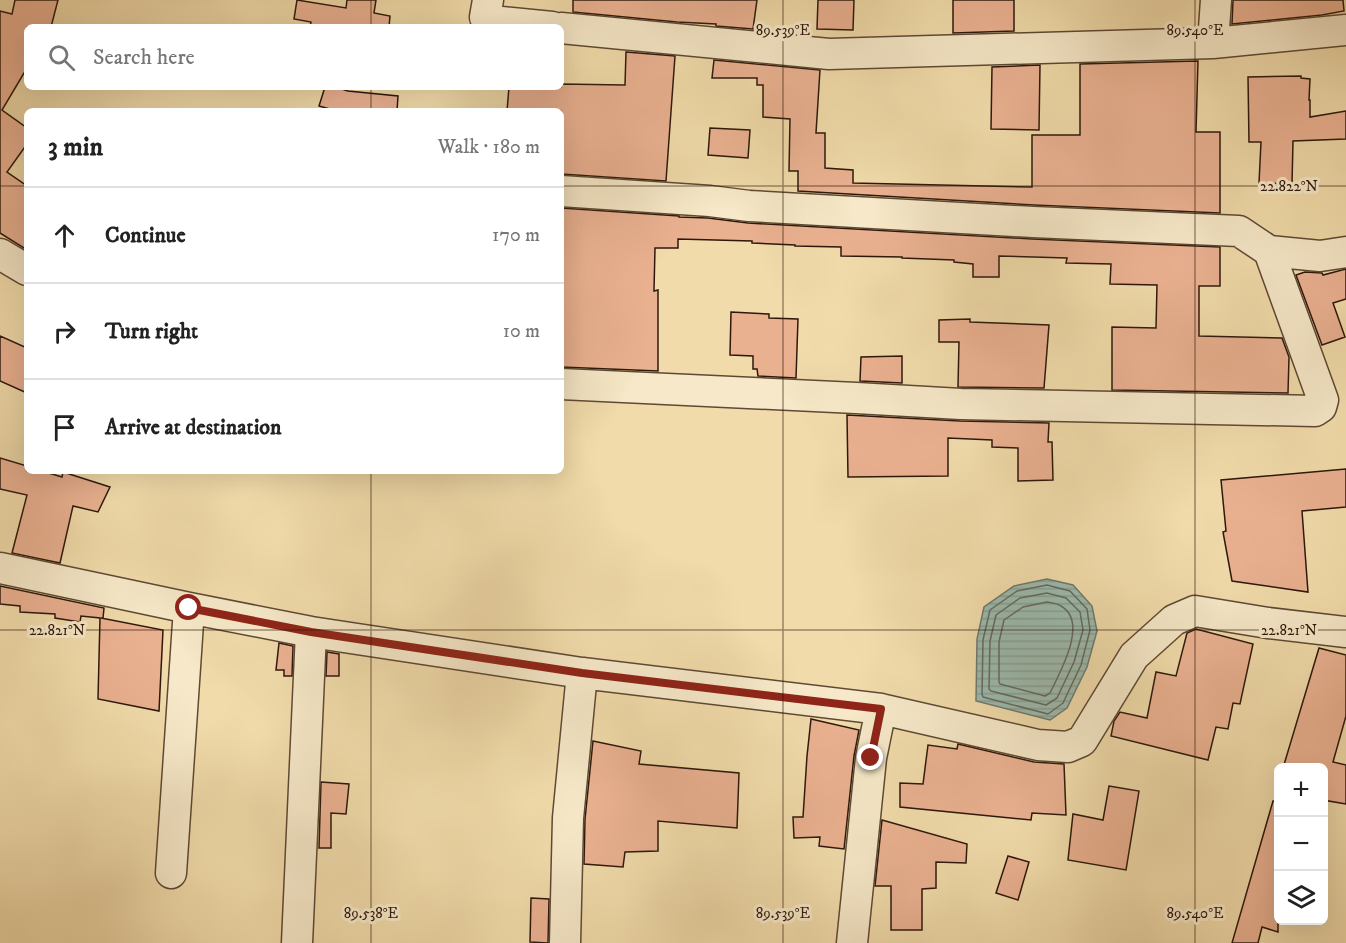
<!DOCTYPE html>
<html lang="en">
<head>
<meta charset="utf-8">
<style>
  body { margin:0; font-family:"IM FELL DW Pica",serif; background:#f2f2f2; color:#222 }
  .controls { position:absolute; right:18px; bottom:18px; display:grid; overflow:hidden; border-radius:9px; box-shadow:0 6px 24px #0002 }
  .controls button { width:54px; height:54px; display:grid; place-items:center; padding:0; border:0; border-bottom:2px solid #e0e0e0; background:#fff; color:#222; font:30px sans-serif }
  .stop { position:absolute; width:18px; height:18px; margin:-14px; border:4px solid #8f2418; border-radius:50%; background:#fff }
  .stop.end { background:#8f2418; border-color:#fff; box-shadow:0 2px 6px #0008 }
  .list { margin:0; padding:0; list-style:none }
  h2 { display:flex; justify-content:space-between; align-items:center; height:78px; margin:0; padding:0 24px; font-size:26px }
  h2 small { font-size:20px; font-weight:400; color:#767676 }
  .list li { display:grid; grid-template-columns:39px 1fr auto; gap:18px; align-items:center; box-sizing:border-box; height:96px; padding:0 24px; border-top:2px solid #e0e0e0 }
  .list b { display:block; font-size:22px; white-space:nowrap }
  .list em { font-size:20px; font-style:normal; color:#767676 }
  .icon { flex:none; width:33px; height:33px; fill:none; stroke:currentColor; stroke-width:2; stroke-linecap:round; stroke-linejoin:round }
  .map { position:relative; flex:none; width:1346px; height:943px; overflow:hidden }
  .search { position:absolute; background:#fff; box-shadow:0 6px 24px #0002; left:24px; top:24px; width:540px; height:66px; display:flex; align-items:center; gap:15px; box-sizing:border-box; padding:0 21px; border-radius:9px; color:#767676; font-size:22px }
  .panel { position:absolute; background:#fff; box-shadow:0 6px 24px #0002; left:24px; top:108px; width:540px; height:366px; border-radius:9px }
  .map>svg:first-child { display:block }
  .water { fill:url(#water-rules); stroke:#6f796d; stroke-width:1.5 }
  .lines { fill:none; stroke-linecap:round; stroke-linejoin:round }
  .shore { stroke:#64695d; stroke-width:1.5 }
  .building { fill:#eab191; stroke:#2d180c; stroke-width:1.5 }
  .street-casing { stroke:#5e4934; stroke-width:33 }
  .street { stroke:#f6e8c8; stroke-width:30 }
  .route { stroke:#8f2418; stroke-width:8 }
  .ticks { fill:none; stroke:#2d180c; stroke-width:1.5; stroke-opacity:0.45 }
  .ticks-label { font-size:15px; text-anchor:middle; fill:#2d180c; stroke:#f6e8c8; stroke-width:6; stroke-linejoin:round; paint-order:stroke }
</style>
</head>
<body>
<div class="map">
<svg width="1346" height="943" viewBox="0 0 1346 943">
  <defs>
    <pattern id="water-rules" width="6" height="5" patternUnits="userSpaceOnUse" patternTransform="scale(1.5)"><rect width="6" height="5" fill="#9bbaae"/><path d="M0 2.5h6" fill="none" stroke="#869f94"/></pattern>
  </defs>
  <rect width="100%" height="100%" fill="#f1dbaa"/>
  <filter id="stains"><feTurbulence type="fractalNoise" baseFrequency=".00333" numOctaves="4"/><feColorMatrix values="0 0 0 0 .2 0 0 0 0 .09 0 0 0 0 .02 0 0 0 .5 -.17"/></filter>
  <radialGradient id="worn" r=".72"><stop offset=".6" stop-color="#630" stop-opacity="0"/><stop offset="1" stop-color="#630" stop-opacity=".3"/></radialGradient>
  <path class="water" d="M 1047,579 L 1073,585 L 1092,606 L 1097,631 L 1087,667 L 1067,708 L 1050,720 L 976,701 L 977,639 L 984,607 L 1014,586 Z"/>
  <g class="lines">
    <path class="shore" d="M 1047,585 L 1070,591 L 1087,609 L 1090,630 L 1081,665 L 1063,703 L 1048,714 L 983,697 L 982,694 L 983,640 L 990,610 L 1017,591 Z
      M 1047,593 L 1066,598 L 1080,612 L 1083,630 L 1074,662 L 1057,698 L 1046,705 L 991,691 L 989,689 L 990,641 L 996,615 L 1020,598 Z
      M 1047,602 C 1051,603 1057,603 1061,606 C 1089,622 1060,672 1050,693 L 1045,696 L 1000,684 L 999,682 L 999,642 L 1004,620 L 1023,607 Z"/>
  </g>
  <path class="building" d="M 15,0 L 58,0 L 51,27 L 27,27 L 27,68 L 2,110 L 27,128 L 27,144 L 7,172 L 27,186 L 27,250 L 0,233 L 0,11 L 12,14 Z
    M 297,0 L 346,8 L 347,0 L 376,0 L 374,13 L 390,16 L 389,27 L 310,27 L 311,22 L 294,19 Z
    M 573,0 L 757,0 L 753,29 L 716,26 L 716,24 L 677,22 L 573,12 Z
    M 818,0 L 854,0 L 853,30 L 817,29 Z
    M 953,0 L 1014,0 L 1014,31 L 953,33 Z
    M 1233,0 L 1343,0 L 1344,11 L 1322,15 L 1232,24 Z
    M 626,52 L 675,56 L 666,181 L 561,174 L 561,111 L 507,111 L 509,87 L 561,87 L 561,84 L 625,85 Z
    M 714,60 L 820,70 L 816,133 L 825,133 L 825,168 L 853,170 L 853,183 L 1032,187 L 1032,135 L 1080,135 L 1080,64 L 1198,61 L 1196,132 L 1220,132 L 1220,213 L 1034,205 L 798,191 L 798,171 L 789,171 L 790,119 L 763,117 L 763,85 L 757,85 L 757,78 L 712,78 Z
    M 1040,65 L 1039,130 L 991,129 L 992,67 Z
    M 1301,76 L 1301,78 L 1310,79 L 1309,100 L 1310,100 L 1310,117 L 1346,111 L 1346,139 L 1293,141 L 1292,184 L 1259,183 L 1261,142 L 1249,142 L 1248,77 Z
    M 325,87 L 335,87 L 348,91 L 398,96 L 397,111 L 337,111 L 319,106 Z
    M 710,128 L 750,130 L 748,158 L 708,155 Z
    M 561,208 L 679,216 L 679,217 L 708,218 L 748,223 L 1032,239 L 1220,247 L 1220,286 L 1199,286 L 1199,336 L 1282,338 L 1289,357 L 1288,393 L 1112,390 L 1112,327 L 1156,328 L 1157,285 L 1110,284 L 1111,264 L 1066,263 L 1067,258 L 999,256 L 999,277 L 973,277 L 973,264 L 954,262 L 954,260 L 902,258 L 902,257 L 841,256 L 841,247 L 795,246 L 795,245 L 752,243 L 752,241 L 678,239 L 678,248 L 655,248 L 654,291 L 658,290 L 658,371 L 561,367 Z
    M 1346,269 L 1346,299 L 1333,303 L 1345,337 L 1322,345 L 1296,275 L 1305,272 L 1322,273 L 1323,275 Z
    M 731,312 L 769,314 L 769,318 L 798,319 L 796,378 L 758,376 L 757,369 L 753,369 L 753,356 L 730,355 Z
    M 970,319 L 970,322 L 1049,325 L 1044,388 L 958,387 L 959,342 L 939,342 L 939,320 Z
    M 0,336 L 27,348 L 27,393 L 0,381 Z
    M 902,356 L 902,383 L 860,381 L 861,357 Z
    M 847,415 L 960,421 L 1049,423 L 1048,442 L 1052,442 L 1053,480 L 1018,481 L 1018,448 L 992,447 L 992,440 L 948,438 L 948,476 L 848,477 Z
    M 0,458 L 27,466 L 27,471 L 42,471 L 62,477 L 63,472 L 110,487 L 98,512 L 73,506 L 60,563 L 12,553 L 27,495 L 0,489 Z
    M 1346,469 L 1346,507 L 1302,511 L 1308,592 L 1232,581 L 1223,532 L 1226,531 L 1221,480 Z
    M 0,586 L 104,608 L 103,618 L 101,618 L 163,630 L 159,711 L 98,699 L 100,618 L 81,616 L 80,622 L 55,618 L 55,614 L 20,612 L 20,606 L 0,604 Z
    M 1196,629 L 1253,644 L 1240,704 L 1233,703 L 1228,729 L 1216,727 L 1208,760 L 1111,736 L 1114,721 L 1120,712 L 1147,718 L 1156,672 L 1176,676 L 1187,633 Z
    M 279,643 L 293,646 L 292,676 L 284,676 L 284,670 L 276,670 Z
    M 1319,648 L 1346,655 L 1346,716 L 1333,762 L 1346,765 L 1346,804 L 1323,800 L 1323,768 L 1283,768 Z
    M 327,652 L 339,654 L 339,676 L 326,676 Z
    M 811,719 L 859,730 L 854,756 L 844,849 L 819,846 L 820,837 L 794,838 L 793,817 L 803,817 L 807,756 Z
    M 593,741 L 641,751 L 639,764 L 739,773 L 737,828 L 658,821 L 658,851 L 625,852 L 623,867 L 584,864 L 585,819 Z
    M 958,744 L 1034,762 L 1064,764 L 1066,815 L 1032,813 L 1031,820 L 900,807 L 900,783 L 923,784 L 928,745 L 957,749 Z
    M 321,782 L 349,784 L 346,814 L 331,813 L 331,848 L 319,848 Z
    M 1109,786 L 1139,791 L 1126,870 L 1068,860 L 1073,814 L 1103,820 Z
    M 1273,801 L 1278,802 L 1278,932 L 1262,927 L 1258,943 L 1232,943 Z
    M 882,820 L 967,844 L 966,863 L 936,862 L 936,888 L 922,889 L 922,930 L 891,930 L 891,886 L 875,886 Z
    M 1008,856 L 1029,862 L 1018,900 L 996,893 Z
    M 531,898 L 549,899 L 548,943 L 530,942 Z"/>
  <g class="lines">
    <g class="street-casing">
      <path id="street" d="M 488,0 L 485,17 L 491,21 L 552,27
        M 561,28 L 829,54 L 1213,43 L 1346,30
        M 1213,43 L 1216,0
        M 561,191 L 710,201 L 749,206 L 1033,222 L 1239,231 L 1269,251 L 1320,256 L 1346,252
        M 0,254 L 27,270
        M 561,384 L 856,398 L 961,404 L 1315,411 L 1321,407 L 1323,400 L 1269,251
        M 0,568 L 189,608 L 311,632 L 582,673 L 881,709 L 1038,745 L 1068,747 L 1082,741 L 1134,656 L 1174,620 L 1195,611 L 1268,623 L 1346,632
        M 171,873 L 189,608
        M 297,943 L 311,632
        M 565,943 L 568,818 L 582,673
        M 852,943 L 871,758 L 881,709"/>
    </g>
    <use href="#street" class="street"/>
  </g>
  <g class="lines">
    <path class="route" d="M 189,608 L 311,632 L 582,673 L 881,709 L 871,758"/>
  </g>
  <path class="ticks" d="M 371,0 L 371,27M 783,0 L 783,943M 1195,0 L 1195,943M 371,87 L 371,111M 0,186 L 27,186M 561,186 L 1346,186M 371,471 L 371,943M 0,630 L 1346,630"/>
  <g class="ticks-label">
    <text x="783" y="35">89.539°E</text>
    <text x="1195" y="35">89.540°E</text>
    <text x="1289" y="191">22.822°N</text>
    <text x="57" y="635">22.821°N</text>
    <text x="1289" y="635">22.821°N</text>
    <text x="371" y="918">89.538°E</text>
    <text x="783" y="918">89.539°E</text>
    <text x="1195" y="918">89.540°E</text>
  </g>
  <rect width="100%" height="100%" filter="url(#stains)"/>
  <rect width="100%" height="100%" fill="url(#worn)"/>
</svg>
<div class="controls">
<button>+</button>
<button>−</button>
<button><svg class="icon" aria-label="layers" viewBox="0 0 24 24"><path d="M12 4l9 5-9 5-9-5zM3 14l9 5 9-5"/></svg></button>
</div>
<div class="stop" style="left:189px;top:608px"></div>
<div class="stop end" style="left:871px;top:758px"></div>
<div class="search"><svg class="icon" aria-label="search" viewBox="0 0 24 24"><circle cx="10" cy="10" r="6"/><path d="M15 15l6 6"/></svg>Search here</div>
<section class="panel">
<h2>3 min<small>Walk · 180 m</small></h2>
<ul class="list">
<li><svg class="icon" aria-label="ahead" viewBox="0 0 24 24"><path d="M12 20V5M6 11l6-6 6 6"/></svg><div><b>Continue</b></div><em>170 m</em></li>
<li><svg class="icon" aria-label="right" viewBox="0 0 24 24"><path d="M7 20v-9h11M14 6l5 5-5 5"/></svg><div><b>Turn right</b></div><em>10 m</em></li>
<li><svg class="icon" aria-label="arrive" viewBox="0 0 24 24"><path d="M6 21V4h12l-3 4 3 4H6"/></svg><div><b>Arrive at destination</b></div></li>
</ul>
</section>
</div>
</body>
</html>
